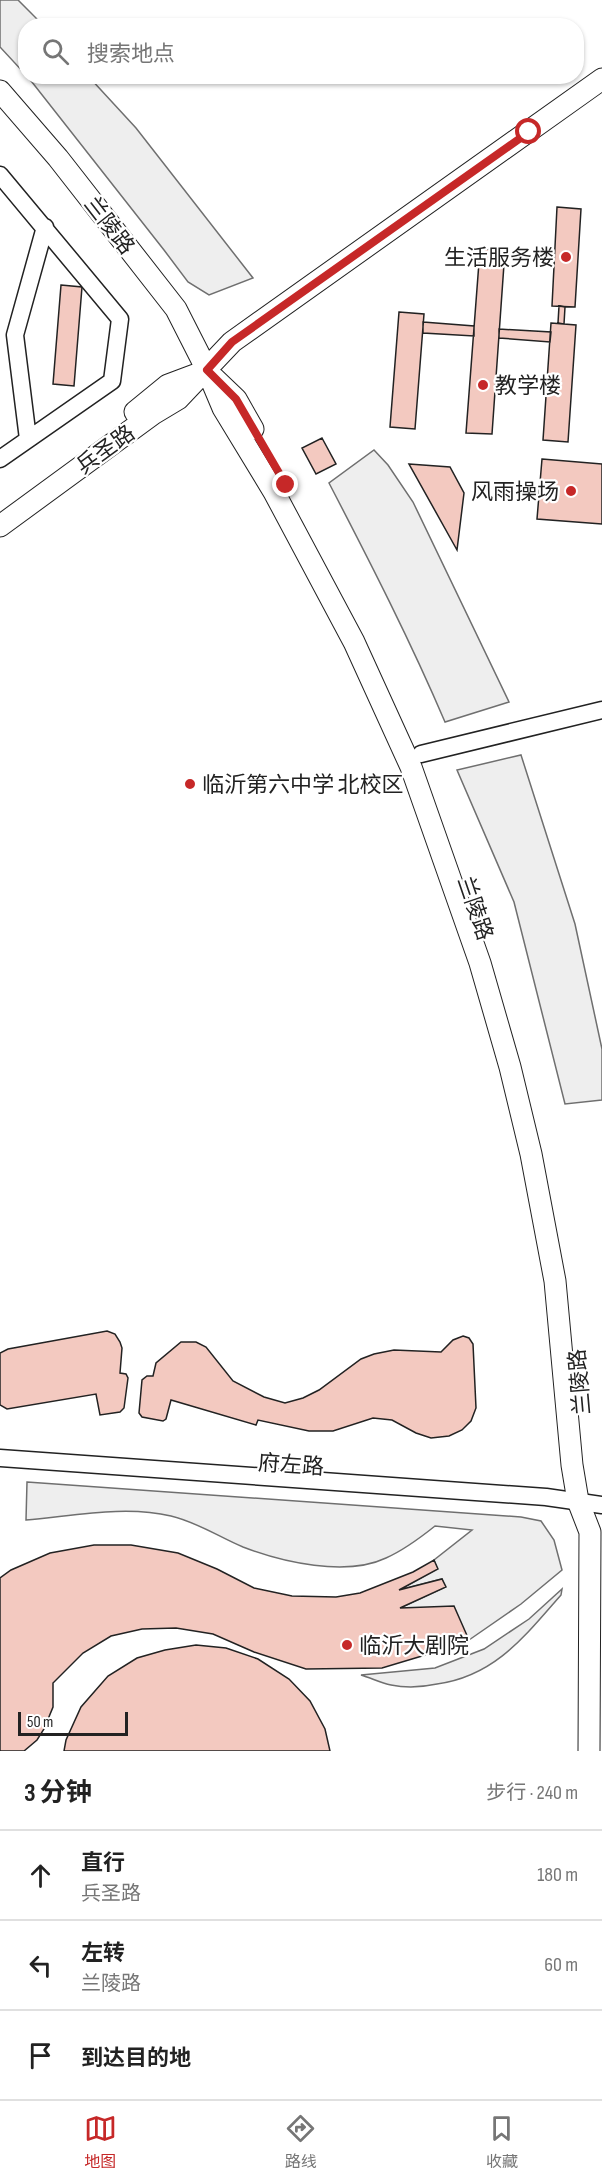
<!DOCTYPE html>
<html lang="zh">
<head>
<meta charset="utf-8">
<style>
  body { margin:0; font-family:"Sofia Sans Condensed","Noto Sans SC",sans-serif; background:#f6f6f6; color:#222 }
  .scale { position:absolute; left:18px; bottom:15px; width:110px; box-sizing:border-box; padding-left:6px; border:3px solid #222; border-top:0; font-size:16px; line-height:21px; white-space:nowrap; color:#222; -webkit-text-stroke:4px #fff; paint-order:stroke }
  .stop { position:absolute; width:18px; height:18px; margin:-14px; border:4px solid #c62828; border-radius:50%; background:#fff }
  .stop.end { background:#c62828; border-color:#fff; box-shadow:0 2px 6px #0008 }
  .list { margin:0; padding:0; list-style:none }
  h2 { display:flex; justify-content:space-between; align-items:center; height:78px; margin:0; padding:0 24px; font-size:26px }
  h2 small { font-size:20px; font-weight:400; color:#767676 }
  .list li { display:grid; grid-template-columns:39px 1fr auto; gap:18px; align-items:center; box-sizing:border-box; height:90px; padding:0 24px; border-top:2px solid #e0e0e0 }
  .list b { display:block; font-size:22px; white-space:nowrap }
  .list p { margin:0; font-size:20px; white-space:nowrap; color:#767676 }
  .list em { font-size:20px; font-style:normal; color:#767676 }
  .icon { flex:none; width:33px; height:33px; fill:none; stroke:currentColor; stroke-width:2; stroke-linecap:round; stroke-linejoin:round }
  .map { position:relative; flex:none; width:602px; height:1751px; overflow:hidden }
  .search { position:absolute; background:#fff; box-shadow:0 2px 4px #0004; left:18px; right:18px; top:18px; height:66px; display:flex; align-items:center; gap:15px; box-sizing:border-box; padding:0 21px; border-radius:24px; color:#767676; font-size:22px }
  .sheet { height:348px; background:#fff }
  nav { display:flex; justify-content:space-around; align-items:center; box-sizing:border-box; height:84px; border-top:2px solid #e0e0e0; background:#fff; font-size:16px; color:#767676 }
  nav a { display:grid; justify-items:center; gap:3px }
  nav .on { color:#c62828 }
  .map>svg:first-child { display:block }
  .green { fill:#eee; stroke:#6f6f6f; stroke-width:1.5 }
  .building { fill:#f3c9c0; stroke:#222; stroke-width:1.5 }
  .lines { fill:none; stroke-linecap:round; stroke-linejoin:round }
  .minor-casing { stroke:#222; stroke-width:19 }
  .major-casing { stroke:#222; stroke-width:23 }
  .minor { stroke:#fff; stroke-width:16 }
  .major { stroke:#fff; stroke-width:21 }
  .route { stroke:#c62828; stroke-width:8 }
  .poi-dot { fill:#c62828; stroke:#fff; stroke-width:2 }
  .labels { text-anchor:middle; stroke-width:4.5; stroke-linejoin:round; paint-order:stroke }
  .street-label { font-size:22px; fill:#222; stroke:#fff }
  .poi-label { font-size:22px; fill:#222; stroke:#fff; text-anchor:start }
</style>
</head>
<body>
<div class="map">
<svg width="602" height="1751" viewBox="0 0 602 1751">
  <rect width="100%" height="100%" fill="#fff"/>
  <path class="green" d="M 0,0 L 18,0 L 43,25 L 26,26 L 25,74 L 0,47 Z
    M 28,77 L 89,77 L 136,128 L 253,278 L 209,295 L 188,282 L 164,250 Z
    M 374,450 L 388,465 L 413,502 L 509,702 L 445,722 C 410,640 370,562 329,483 Z
    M 521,755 L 575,924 L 602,1049 L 602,1100 L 565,1104 L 514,902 L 457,770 Z
    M 27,1482 L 521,1517 L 541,1521 L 554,1540 L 562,1570 L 521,1604 L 469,1640 L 400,1608 L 445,1587 L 442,1579 L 399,1590 L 437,1569 L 434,1560 L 472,1530 L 435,1526 C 420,1538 404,1550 386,1558 C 346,1577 282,1562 243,1547 C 219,1537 197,1522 171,1516 C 125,1505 73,1516 26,1520 Z
    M 562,1589 L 561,1595 C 525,1636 495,1676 437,1684 C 423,1687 406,1688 391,1685 C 381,1683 371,1678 361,1675 L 435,1668 L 484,1649 L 529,1619 Z"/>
  <path class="building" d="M 557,207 L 581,209 L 575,307 L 552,306 Z
    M 480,249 L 505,250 L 492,434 L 466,433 Z
    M 61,285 L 82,287 L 74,386 L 53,384 Z
    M 559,306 L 565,307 L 564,324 L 558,323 Z
    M 399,312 L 424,314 L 415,429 L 390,427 Z
    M 423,322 L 474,326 L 474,336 L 423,333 Z
    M 551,323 L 576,325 L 568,442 L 543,440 Z
    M 499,329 L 551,332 L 550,342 L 499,338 Z
    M 322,438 L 336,464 L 316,474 L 302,448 Z
    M 542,459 L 602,464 L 602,524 L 537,519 Z
    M 409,464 L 450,467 L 464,493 L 457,550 Z
    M 107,1331 L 115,1334 L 120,1342 L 122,1348 L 120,1373 L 126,1374 L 128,1378 L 124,1408 L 120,1412 L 100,1415 L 96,1394 L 7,1409 L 0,1405 L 0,1353 L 8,1349 Z
    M 463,1336 L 469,1338 L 473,1344 L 476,1408 L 471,1421 L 462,1430 L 449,1436 L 431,1438 L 416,1433 L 392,1420 L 373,1418 L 333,1431 L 309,1431 L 258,1420 L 256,1425 L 171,1400 L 166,1419 L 163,1421 L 142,1417 L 139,1413 L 142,1380 L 147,1376 L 153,1376 L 156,1363 L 181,1342 L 196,1342 L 206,1347 L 233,1381 L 264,1397 L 285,1403 L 303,1398 L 319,1390 L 361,1359 L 374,1354 L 394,1350 L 441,1352 L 453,1340 Z
    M 94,1545 L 131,1545 L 178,1553 L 217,1569 L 254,1588 L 292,1596 L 336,1597 L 360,1593 L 413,1572 L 434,1560 L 438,1569 L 399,1590 L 442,1579 L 446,1587 L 400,1608 L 454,1606 L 469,1640 L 442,1650 L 382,1668 L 306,1669 L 254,1652 L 213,1634 L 176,1628 L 142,1629 L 111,1636 L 83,1653 L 53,1683 L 53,1707 L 44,1729 L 37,1740 L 24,1751 L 0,1751 L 0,1578 L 11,1570 L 50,1553 Z
    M 196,1645 L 226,1648 L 258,1659 L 289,1679 L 310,1701 L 325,1729 L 330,1751 L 64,1751 L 66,1740 L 81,1707 L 108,1676 L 137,1658 L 165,1650 Z"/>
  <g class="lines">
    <g class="minor-casing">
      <path id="minor" d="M 0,175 L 120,319 L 112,381 L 0,459
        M 28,439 L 15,335 L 45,227
        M 421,754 L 602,710
        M 0,1458 L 546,1497 L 602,1505"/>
    </g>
    <g class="major-casing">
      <path id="major" d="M 0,91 L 58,158 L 176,309 L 207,370 L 223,408 L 274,492 L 354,642 L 411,767 L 480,963 L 510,1067 L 531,1154 L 555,1281 L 572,1465 L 578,1501 L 590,1532 L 589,1751
        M 214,378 L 236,399 L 253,429
        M 135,412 L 168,385 L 200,373
        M 0,526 L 153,414 L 178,399 L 232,342 L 602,79"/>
    </g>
    <use href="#minor" class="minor"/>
    <use href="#major" class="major"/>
  </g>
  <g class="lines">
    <path class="route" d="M 286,485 L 236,399 L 207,370 L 232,342 L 529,132"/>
  </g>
  <g class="poi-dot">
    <circle cx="566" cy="257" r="6"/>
    <circle cx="483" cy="385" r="6"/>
    <circle cx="571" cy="491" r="6"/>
    <circle cx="190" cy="784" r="6"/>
    <circle cx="347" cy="1645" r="6"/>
  </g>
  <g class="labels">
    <g class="street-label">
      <text transform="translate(110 225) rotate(52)" y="8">兰陵路</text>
      <text transform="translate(105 449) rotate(-36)" y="8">兵圣路</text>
      <text transform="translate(476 908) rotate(71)" y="8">兰陵路</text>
      <text transform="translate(579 1382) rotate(-95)" y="8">兰陵路</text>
      <text transform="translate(291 1464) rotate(4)" y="8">府左路</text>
    </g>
    <g class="poi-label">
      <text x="554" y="265" text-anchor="end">生活服务楼</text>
      <text x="495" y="393">教学楼</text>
      <text x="559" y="499" text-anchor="end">风雨操场</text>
      <text x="202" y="792">临沂第六中学 北校区</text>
      <text x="359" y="1653">临沂大剧院</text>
    </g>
  </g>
</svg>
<div class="scale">50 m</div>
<div class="stop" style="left:529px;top:132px"></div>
<div class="stop end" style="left:286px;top:485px"></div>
<div class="search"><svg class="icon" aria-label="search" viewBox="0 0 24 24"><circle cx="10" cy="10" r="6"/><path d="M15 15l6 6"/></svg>搜索地点</div>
</div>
<section class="sheet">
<h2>3 分钟<small>步行 · 240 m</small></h2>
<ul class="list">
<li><svg class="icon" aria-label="ahead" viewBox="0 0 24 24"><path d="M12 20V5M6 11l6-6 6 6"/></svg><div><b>直行</b><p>兵圣路</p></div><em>180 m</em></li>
<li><svg class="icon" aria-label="left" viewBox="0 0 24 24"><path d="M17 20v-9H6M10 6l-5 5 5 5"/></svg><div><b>左转</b><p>兰陵路</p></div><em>60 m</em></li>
<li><svg class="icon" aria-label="arrive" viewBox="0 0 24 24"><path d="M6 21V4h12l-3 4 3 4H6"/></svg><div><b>到达目的地</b></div></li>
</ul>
</section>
<nav>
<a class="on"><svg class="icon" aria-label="map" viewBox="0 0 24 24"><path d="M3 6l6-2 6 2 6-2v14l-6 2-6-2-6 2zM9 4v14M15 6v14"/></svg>地图</a>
<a><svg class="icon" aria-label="directions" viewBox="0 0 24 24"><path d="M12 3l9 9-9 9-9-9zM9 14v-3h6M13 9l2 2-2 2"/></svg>路线</a>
<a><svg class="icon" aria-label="saved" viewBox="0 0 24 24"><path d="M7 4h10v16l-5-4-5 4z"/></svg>收藏</a>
</nav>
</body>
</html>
